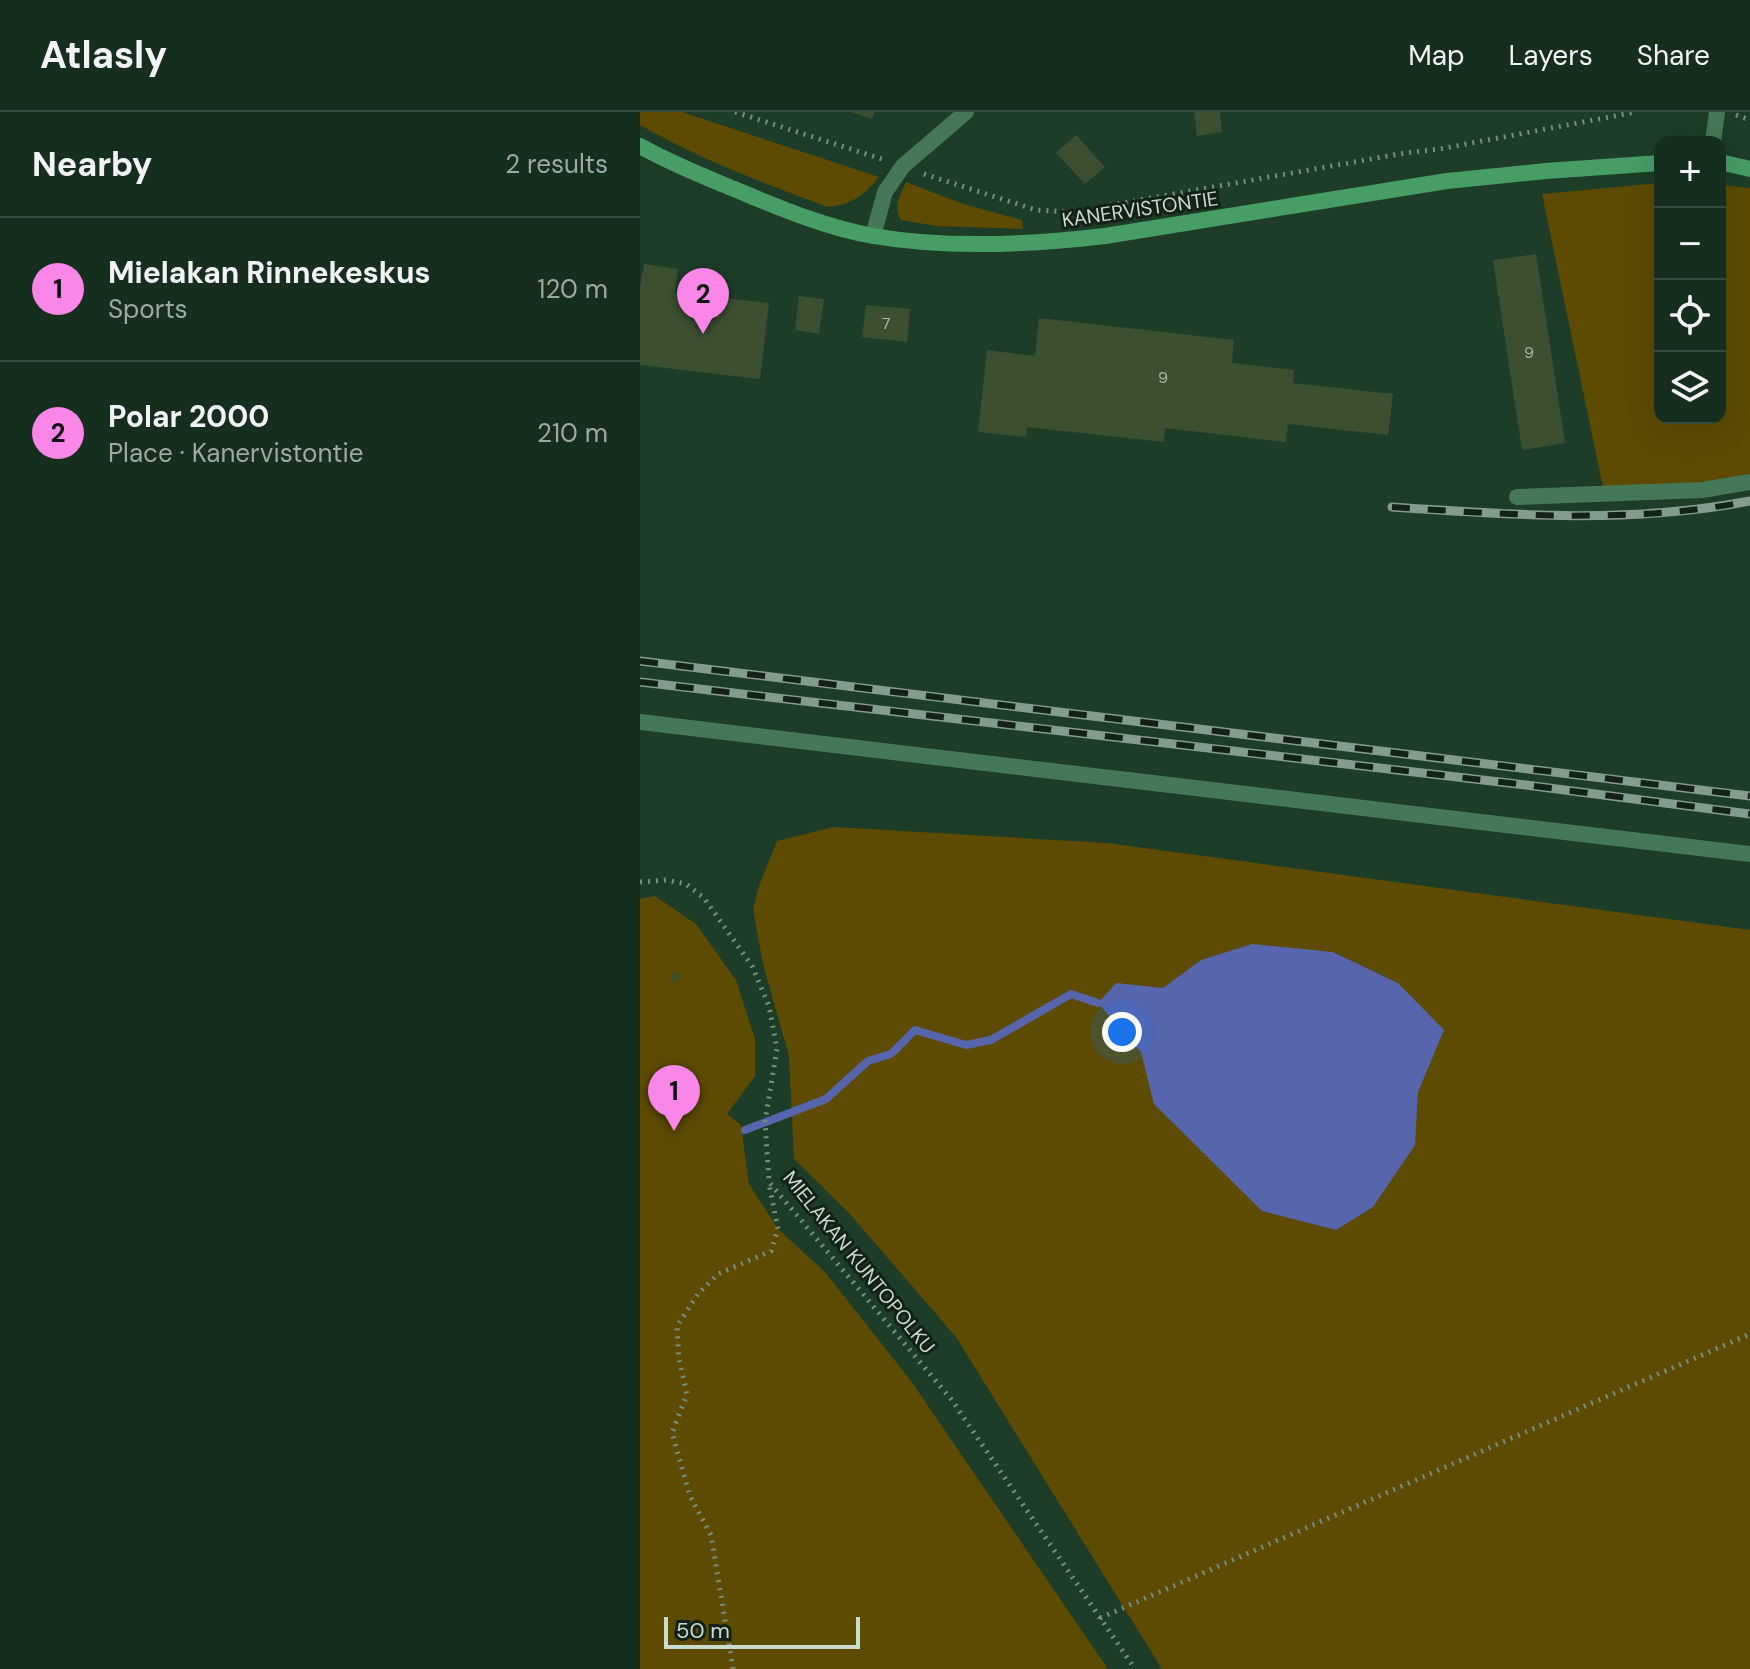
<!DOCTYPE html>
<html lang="en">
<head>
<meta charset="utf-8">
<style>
  body { margin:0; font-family:"DM Sans",sans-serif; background:#1f3627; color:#f1f3f6 }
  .controls { position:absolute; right:24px; top:24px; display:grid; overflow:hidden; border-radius:16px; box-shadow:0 8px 32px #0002 }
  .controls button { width:72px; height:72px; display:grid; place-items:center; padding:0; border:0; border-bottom:2px solid #354a3c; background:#162e1e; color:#f1f3f6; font:40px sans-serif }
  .scale { position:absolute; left:24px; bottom:20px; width:196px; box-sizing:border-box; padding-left:8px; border:4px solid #c9dcce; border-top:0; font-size:22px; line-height:28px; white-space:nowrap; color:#c9dcce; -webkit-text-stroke:6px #132117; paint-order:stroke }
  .you { position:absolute; left:482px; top:920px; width:28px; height:28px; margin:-20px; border:6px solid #fff; border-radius:50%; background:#1a73e8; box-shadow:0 0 0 12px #1a73e833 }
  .badge { display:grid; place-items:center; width:52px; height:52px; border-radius:50%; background:#fa87e7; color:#111; font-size:26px; font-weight:700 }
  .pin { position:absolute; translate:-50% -66px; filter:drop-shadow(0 2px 4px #0008) }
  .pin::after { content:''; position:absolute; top:42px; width:28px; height:24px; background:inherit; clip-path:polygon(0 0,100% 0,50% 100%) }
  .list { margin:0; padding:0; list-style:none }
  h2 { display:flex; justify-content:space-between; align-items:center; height:104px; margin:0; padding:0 32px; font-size:34px }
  h2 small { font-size:26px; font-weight:400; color:#9ea8a4 }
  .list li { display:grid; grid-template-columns:52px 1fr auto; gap:24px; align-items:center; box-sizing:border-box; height:144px; padding:0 32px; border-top:2px solid #354a3c }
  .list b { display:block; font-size:30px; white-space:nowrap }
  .list p { margin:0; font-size:26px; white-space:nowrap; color:#9ea8a4 }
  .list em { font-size:26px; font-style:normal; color:#9ea8a4 }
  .icon { flex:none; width:44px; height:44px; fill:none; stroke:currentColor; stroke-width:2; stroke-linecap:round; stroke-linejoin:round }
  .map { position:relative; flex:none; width:1110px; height:1557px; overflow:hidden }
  header { display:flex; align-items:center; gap:48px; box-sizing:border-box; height:112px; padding:0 40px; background:#162e1e; border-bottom:2px solid #354a3c }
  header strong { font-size:38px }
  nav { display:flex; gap:44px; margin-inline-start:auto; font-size:28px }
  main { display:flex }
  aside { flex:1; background:#162e1e }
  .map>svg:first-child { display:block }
  .green { fill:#5c4b01; fill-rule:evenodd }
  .water { fill:#5765ad }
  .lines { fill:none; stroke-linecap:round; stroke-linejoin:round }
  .stream { stroke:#5765ad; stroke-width:8 }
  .building { fill:#3d4f31 }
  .path { stroke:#768f7e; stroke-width:5; stroke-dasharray:2 6; stroke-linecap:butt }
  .lane { stroke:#457856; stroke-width:16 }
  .street { stroke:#457856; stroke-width:16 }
  .secondary { stroke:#469d66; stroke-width:16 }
  .rail-casing { stroke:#849c8c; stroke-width:9 }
  .rail { stroke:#132117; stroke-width:6; stroke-dasharray:18; stroke-linecap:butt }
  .labels { text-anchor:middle; stroke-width:6; stroke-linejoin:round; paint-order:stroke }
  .number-label { font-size:16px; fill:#a6b9a7 }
  .street-label { font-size:20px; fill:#c9dcce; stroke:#132117 }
</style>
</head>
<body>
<header>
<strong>Atlasly</strong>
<nav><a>Map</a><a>Layers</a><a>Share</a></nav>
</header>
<main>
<aside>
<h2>Nearby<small>2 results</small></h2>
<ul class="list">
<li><span class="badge">1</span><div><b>Mielakan Rinnekeskus</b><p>Sports</p></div><em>120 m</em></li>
<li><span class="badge">2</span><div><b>Polar 2000</b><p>Place · Kanervistontie</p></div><em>210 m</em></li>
</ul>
</aside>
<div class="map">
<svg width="1110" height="1557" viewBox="0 0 1110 1557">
  <rect width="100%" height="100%" fill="#1d3d28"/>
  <path class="green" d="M 0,0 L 42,0 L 239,65 C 224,84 210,93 187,95 C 123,71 60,47 0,13 Z
    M 266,70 L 323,92 L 382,108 L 383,117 L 296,114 L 261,108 C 253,94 260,84 266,70 Z
    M 1020,71 L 1020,306 L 1080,306 L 1080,73 L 1110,76 L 1110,363 L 1016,376 L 963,375 L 902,82 Z
    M 194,715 L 467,731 L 1110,818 L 1110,1557 L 522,1557 L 316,1225 L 209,1101 L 154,1047 L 149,944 L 123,852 L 113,797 L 119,774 L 137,729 ZM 693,840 L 758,871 L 762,903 L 644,913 Z
    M 15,784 L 56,812 L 96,868 L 115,927 L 115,964 L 87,1002 L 101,1013 L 109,1072 L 138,1117 L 185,1160 L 271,1269 L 468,1557 L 0,1557 L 0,787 Z"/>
  <path class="water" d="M 612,832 L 693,840 L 758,871 L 804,918 L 778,980 L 775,1033 L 733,1095 L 696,1118 L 622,1099 L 514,992 L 501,940 L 458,891 L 476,871 L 523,876 L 561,848 Z"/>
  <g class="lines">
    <path class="stream" d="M 105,1018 L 186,987 L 228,949 L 251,942 L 275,918 L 326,933 L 351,928 L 431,882 L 458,891"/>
  </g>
  <path class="building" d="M 211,0 L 235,0 L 232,7 Z
    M 554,0 L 580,0 L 582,20 L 557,24 Z
    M 436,23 L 465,55 L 445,72 L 416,41 Z
    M 896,142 L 925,331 L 882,338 L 853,148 Z
    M 4,152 L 38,157 L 35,180 L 129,191 L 120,267 L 0,253 L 0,175 Z
    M 159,184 L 184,187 L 179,222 L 155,218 Z
    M 226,193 L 270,197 L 267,230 L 222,225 Z
    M 399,206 L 594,228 L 592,251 L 654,258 L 653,271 L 753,282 L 748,323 L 648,312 L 646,330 L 525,316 L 524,330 L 387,315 L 386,325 L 338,320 L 347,238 L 395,244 Z
    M 34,860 L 41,862 L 38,870 L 31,868 Z"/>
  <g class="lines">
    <path class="path" d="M 95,0 L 245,48
      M 1096,3 L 1110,8
      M 284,62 L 396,98 L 432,100 L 765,41 L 800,37 L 996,0
      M 0,770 L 26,768 L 46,772 L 64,786 L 112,854 L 129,894 L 137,937 L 125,1009 L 129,1070 L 311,1287 L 495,1557
      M 460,1506 L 1110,1222
      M 93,1557 L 71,1423 L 50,1384 L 32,1321 L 47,1282 L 39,1248 L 37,1214 L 58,1182 L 78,1162 L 131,1139 L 138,1117 L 129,1072"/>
    <path class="lane" d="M 233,124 L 245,80 L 263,54 L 326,0
      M 877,385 L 1062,378 L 1110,370
      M 0,610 L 1110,742"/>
    <path class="street" d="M 1073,30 L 1077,0"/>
    <path class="secondary" d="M 0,34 C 34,53 70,67 106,82 C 147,99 189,116 233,124 C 309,137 389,133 465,124 L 807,69 L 906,59 L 1020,51
      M 1080,50 L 1110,57"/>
    <g class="rail-casing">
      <path id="rail" d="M 752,395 C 870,403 993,412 1110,389
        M 0,549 L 1110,684
        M 0,570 L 886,673 L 1110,702"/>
    </g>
    <use href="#rail" class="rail"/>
  </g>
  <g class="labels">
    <g class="number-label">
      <text x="246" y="217">7</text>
      <text x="889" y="246">9</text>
      <text x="523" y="271">9</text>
    </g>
    <g class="street-label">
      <text transform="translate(500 97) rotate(-8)" y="7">KANERVISTONTIE</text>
      <text transform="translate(219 1150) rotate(51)" y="7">MIELAKAN KUNTOPOLKU</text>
    </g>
  </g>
</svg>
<div class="controls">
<button>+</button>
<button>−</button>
<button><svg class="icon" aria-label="locate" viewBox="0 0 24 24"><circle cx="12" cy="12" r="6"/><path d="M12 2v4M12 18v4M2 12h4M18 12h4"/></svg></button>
<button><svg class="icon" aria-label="layers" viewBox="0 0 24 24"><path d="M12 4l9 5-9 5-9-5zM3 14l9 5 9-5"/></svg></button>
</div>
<div class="scale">50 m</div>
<div class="you"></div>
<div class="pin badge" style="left:34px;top:1019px">1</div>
<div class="pin badge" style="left:63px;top:222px">2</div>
</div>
</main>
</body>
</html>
